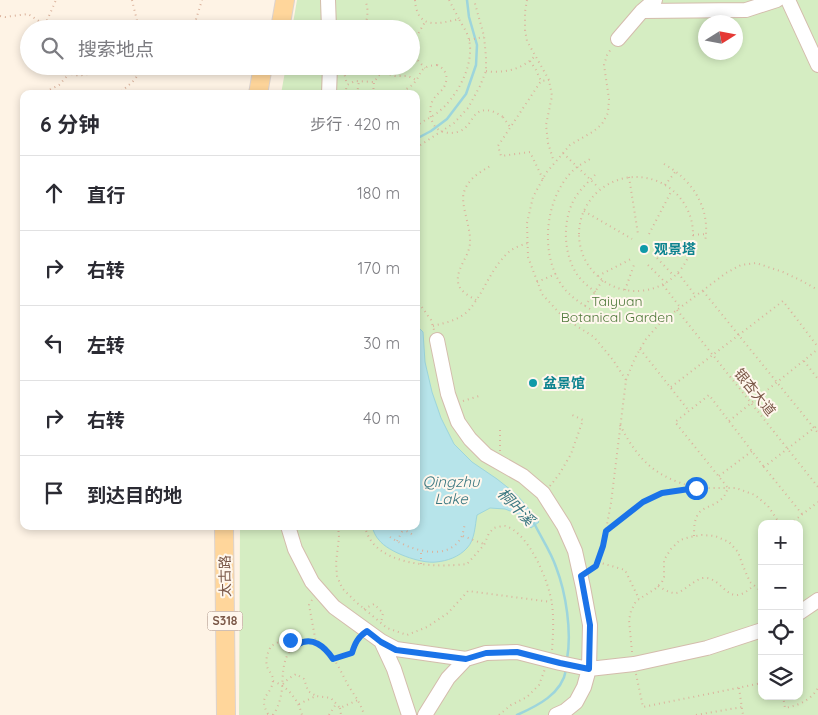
<!DOCTYPE html>
<html lang="zh">
<head>
<meta charset="utf-8">
<style>
  body { margin:0; font-family:Quicksand,"Noto Sans SC",sans-serif; background:#f7f7f7; color:#2b2b33 }
  .controls { position:absolute; right:15px; bottom:15px; display:grid; overflow:hidden; border-radius:10px; box-shadow:0 2px 8px #0003 }
  .controls button { width:45px; height:45px; display:grid; place-items:center; padding:0; border:0; border-bottom:1px solid #e1e1e2; background:#fff; color:#2b2b33; font:25px sans-serif }
  .compass { position:absolute; left:698px; top:15px; width:45px; height:45px; border-radius:50%; background:#fff; box-shadow:0 2px 8px #0003; rotate:79deg }
  .stop { position:absolute; width:15px; height:15px; margin:-11px; border:4px solid #1a73e8; border-radius:50%; background:#fff }
  .stop.end { background:#1a73e8; border-color:#fff; box-shadow:0 1px 5px #0008 }
  .list { margin:0; padding:0; list-style:none }
  h2 { display:flex; justify-content:space-between; align-items:center; height:65px; margin:0; padding:0 20px; font-size:21px }
  h2 small { font-size:16px; font-weight:400; color:#7c7c81 }
  .list li { display:grid; grid-template-columns:32px 1fr auto; gap:15px; align-items:center; box-sizing:border-box; height:75px; padding:0 20px; border-top:1px solid #e1e1e2 }
  .list b { display:block; font-size:19px; white-space:nowrap }
  .list em { font-size:16px; font-style:normal; color:#7c7c81 }
  .icon { flex:none; width:28px; height:28px; fill:none; stroke:currentColor; stroke-width:2; stroke-linecap:round; stroke-linejoin:round }
  .map { position:relative; flex:none; width:818px; height:715px; overflow:hidden }
  .search { position:absolute; background:#fff; box-shadow:0 2px 8px #0003; left:20px; top:20px; width:400px; height:55px; display:flex; align-items:center; gap:12px; box-sizing:border-box; padding:0 18px; border-radius:28px; color:#7c7c81; font-size:19px }
  .panel { position:absolute; background:#fff; box-shadow:0 2px 8px #0003; left:20px; top:90px; width:400px; height:440px; border-radius:10px }
  .map>svg:first-child { display:block }
  .green { fill:#d5edc2; fill-rule:evenodd }
  .water { fill:#b7e4ea; stroke:#9dd5dc }
  .lines { fill:none; stroke-linecap:round; stroke-linejoin:round }
  .stream { stroke:#9dd5dc; stroke-width:2.5 }
  .minor-casing { stroke:#d4bcac; stroke-width:16 }
  .major-casing { stroke:#dcd3cf; stroke-width:20 }
  .path { stroke:#dbb39d; stroke-width:2; stroke-dasharray:1 4; stroke-linecap:butt }
  .minor { stroke:#fff; stroke-width:14 }
  .major { stroke:#ffd69b; stroke-width:18 }
  .path-bridge { stroke:#dbb39d; stroke-width:2; stroke-dasharray:1 4; stroke-linecap:butt }
  .route { stroke:#1a73e8; stroke-width:6 }
  .culture-dot { fill:#0f9aa8; stroke:#fff7ed; stroke-width:2 }
  .labels { text-anchor:middle; stroke-width:4; stroke-linejoin:round; paint-order:stroke }
  .shield { fill:#fff7ed; stroke:#a28779; stroke-width:1 }
  .shield-label { font-size:12px; font-weight:bold; fill:#7a5747 }
  .culture-label { font-size:14px; font-weight:bold; fill:#0d838f; stroke:#fff7ed; text-anchor:start }
  .park-label { font-size:14px; fill:#517a3c; stroke:#fff7ed }
  .street-label { font-size:14px; fill:#7a5747; stroke:#fff7ed }
  .water-label { font-size:15px; font-style:italic; fill:#3a7780; stroke:#fff7ed }
</style>
</head>
<body>
<div class="map">
<svg width="818" height="715" viewBox="0 0 818 715">
  <rect width="100%" height="100%" fill="#fef3e5"/>
  <path class="green" d="M 297,0 L 818,0 L 818,715 L 239,715 L 240,526 L 416,526 L 416,94 L 281,94 L 286,66 L 411,66 L 411,29 L 292,29 ZM 706,22 L 736,22 L 736,52 L 706,52 ZM 762,524 L 799,524 L 799,696 L 762,696 Z"/>
  <path class="water" d="M 418,327 L 423,332 L 425,362 L 432,392 L 441,418 L 454,444 L 472,462 L 497,479 L 516,494 L 529,509 L 539,522 L 531,528 L 518,514 L 505,509 L 490,508 L 477,515 C 475,525 475,540 467,548 C 459,557 447,561 436,562 C 421,564 388,552 379,540 C 376,537 373,531 372,526 L 416,526 L 416,329 Z"/>
  <g class="lines">
    <path class="stream" d="M 416,139 L 431,131 L 447,119 L 466,94 L 476,65 L 477,45 L 469,17 L 467,0
      M 533,522 L 535,525 C 542,539 551,552 556,567 C 566,593 572,632 567,659
      M 517,715 C 537,706 562,694 566,670"/>
    <g class="minor-casing">
      <path id="minor" d="M 328,0 L 329,29
        M 788,0 L 818,65
        M 642,11 L 746,10 L 777,0
        M 618,39 L 642,11 L 655,0
        M 329,94 L 330,66
        M 437,340 L 448,394 L 458,422 L 470,439 L 486,455 L 523,476 L 543,493 L 564,526 L 575,551 L 583,587 L 590,625 L 589,669 L 584,687 L 576,702 L 565,711 L 556,715
        M 288,526 L 295,549 L 312,582 L 334,607 L 381,641 L 396,649 L 466,659
        M 799,613 L 818,600
        M 381,641 L 394,669 L 409,715
        M 425,715 L 448,678 L 466,659 L 486,653 L 517,652 L 560,663 L 589,669 L 634,664 L 707,648 L 762,630"/>
    </g>
    <g class="major-casing">
      <path id="major" d="M 280,29 L 285,0
        M 258,94 L 263,66
        M 224,526 L 226,715"/>
    </g>
    <path class="path" d="M 132,0 L 139,29
      M 415,0 C 417,30 438,24 459,19 C 462,25 468,33 469,40 C 475,65 456,99 437,113 C 430,118 423,121 416,126
      M 449,0 L 459,19
      M 527,0 L 525,12 L 525,30 L 527,41 L 549,80 L 552,96 L 546,125 L 548,143 L 554,162
      M 0,16 L 5,17 L 28,14 L 45,25 L 46,29
      M 45,25 L 56,0
      M 193,29 L 202,0
      M 363,29 C 368,20 369,9 365,0
      M 469,40 L 484,37
      M 411,46 L 425,22
      M 411,53 L 425,68
      M 530,61 L 536,70 L 541,81
      M 59,66 C 62,68 66,72 69,73 C 81,79 94,72 104,66
      M 347,66 L 344,72 L 347,85
      M 367,66 L 368,68 L 395,76 L 408,76 L 416,80
      M 141,70 C 152,72 162,75 171,66
      M 486,71 C 503,74 523,69 535,56
      M 41,94 L 59,85 L 69,74
      M 117,94 C 127,87 139,79 141,66
      M 345,94 L 347,85 L 355,81 L 374,82
      M 357,94 L 359,81
      M 367,94 L 373,91
      M 373,94 L 374,82 L 386,66
      M 398,94 C 403,91 409,88 412,85 C 423,75 417,66 437,65
      M 503,117 L 510,127
      M 416,148 L 454,123 L 468,108 L 480,86 L 486,71 L 486,57 L 484,36 L 474,0
      M 563,153 L 599,188
      M 664,164 C 693,180 711,209 705,242
      M 595,175 C 590,180 584,186 579,192 C 563,212 562,247 574,269 C 579,280 589,287 598,294
      M 629,177 L 638,234
      M579 234a57 57 0 1 1 114 0a57 57 0 1 1-114 0Z
      M 543,179 L 530,152 L 501,156 L 498,146 L 541,81 L 549,80
      M 665,185 L 676,171
      M 584,211 L 632,239
      M 649,234 L 672,190
      M 693,235 L 706,234
      M 660,249 L 691,245
      M 657,258 L 674,276
      M 648,265 L 666,283
      M 678,273 L 695,295
      M 598,276 L 631,259
      M 537,282 L 556,274
      M 663,285 L 680,307
      M 625,290 L 635,262
      M 703,291 L 818,433
      M 416,299 L 431,320 L 434,330
      M 476,300 C 469,296 459,291 458,282 C 456,268 470,256 470,242 C 471,227 460,204 464,192 C 468,179 479,173 490,166
      M 585,306 L 603,280
      M 590,309 C 580,303 570,296 563,287 C 538,254 545,193 577,167 C 581,164 586,162 590,159
      M 677,310 L 818,487
      M 433,326 C 445,323 459,320 468,311 C 484,294 490,268 510,251 C 515,247 522,245 528,243
      M 640,349 L 689,411
      M 804,361 L 818,379
      M 626,380 L 635,358 L 646,339 L 661,322 L 726,273 L 741,265 L 756,263 L 783,272 L 802,281 L 818,290
      M 671,387 L 783,301 L 818,347
      M 463,401 L 482,395
      M 729,421 L 818,349
      M 620,425 C 638,460 655,477 694,487
      M 500,451 L 500,427
      M 719,476 L 752,451
      M 550,486 L 560,473 L 571,454 L 583,420 L 570,414
      M 802,514 L 764,467 L 818,425
      M 790,524 L 818,502
      M 338,526 L 339,537 L 336,563 L 337,576 L 342,588 L 356,602 L 387,628 L 407,635 L 427,627 L 448,613 L 468,591 L 551,602
      M 365,526 C 372,566 435,568 467,564 L 484,545 L 489,533 L 494,528 C 497,527 502,526 505,526 C 529,532 549,582 552,604 C 554,620 553,635 552,651
      M 398,526 L 415,536
      M 338,528 L 351,526
      M 606,531 L 643,502 L 662,493 L 696,488 L 736,488 L 755,495 L 768,506 L 780,524
      M 463,536 L 484,544
      M 694,536 C 694,530 694,522 697,516 C 701,507 712,507 719,501 C 724,498 726,493 728,488 L 675,422 L 709,395 L 764,467
      M 390,537 C 408,549 446,563 461,538 C 463,534 464,528 465,523
      M 397,541 L 403,530
      M 598,562 L 625,570 L 639,599
      M 421,564 L 421,551
      M 591,569 L 596,566 L 603,546 L 611,503 L 626,380 L 613,360 L 594,337 L 564,318 L 542,294 L 528,257 L 527,223 L 533,197 L 546,173 L 570,145 L 594,131 L 602,124 L 608,113 L 609,99 L 604,65 L 607,55 L 611,49
      M 658,586 C 679,599 678,592 696,581 C 698,580 700,578 703,578 C 724,576 727,611 753,586
      M 312,600 L 309,605 L 316,643
      M 364,609 L 374,604 L 383,613 L 381,623
      M 632,652 L 629,620 L 631,611 L 636,601 L 655,589 L 662,582 L 664,577 L 664,560 L 671,549 L 680,540 L 690,537 L 702,535 L 715,536 L 729,542 L 738,552 L 743,566 L 750,582 L 762,592
      M 333,659 L 352,653 L 355,643 L 358,639
      M 636,674 L 643,707 L 762,683
      M 273,681 C 288,687 298,699 302,715
      M 283,684 L 288,679 L 296,674 L 304,679 L 308,691 L 316,696
      M 739,688 L 743,715
      M 783,696 L 785,708 C 799,705 810,701 818,688
      M 299,704 L 316,696 L 331,698 L 340,708 L 358,700
      M 340,708 L 341,715
      M 273,715 C 278,708 281,698 282,689 C 283,676 282,664 289,652 C 292,647 299,643 305,642 C 328,638 339,669 348,685 C 354,695 361,703 364,715
      M 273,715 L 268,714 C 257,695 272,696 273,680 C 273,674 268,671 267,666 C 265,659 268,652 271,646 L 281,641 L 290,640 L 296,645
      M 329,715 L 336,704
      M 499,715 L 511,705 L 527,697 L 539,685 L 545,669
      M 696,715 L 742,707"/>
    <use href="#minor" class="minor"/>
    <use href="#major" class="major"/>
    <path class="path-bridge" d="M 437,65 C 448,70 449,81 442,90 C 438,94 434,97 432,102 C 429,109 430,119 434,125 C 440,135 457,135 465,128 C 470,124 473,116 477,113 C 486,107 496,112 503,117"/>
  </g>
  <g class="lines">
    <path class="route" d="M 290,640 L 297,645 C 312,635 325,647 333,659 L 352,653 C 355,643 358,637 367,631 L 381,642 L 396,650 L 466,659 L 486,653 L 517,652 L 560,663 L 589,669 L 590,625 L 581,576 L 596,566 L 603,546 L 606,531 L 643,502 L 662,493 L 696,488"/>
  </g>
  <g class="culture-dot">
    <circle cx="644" cy="249" r="5"/>
    <circle cx="533" cy="383" r="5"/>
  </g>
  <g class="labels">
    <rect class="shield" x="207.5" y="611.5" width="35" height="19" rx="4"/>
    <g class="shield-label">
      <text x="225" y="625">S318</text>
    </g>
    <g class="culture-label">
      <text x="654" y="254">观景塔</text>
      <text x="543" y="388">盆景馆</text>
    </g>
    <g class="park-label">
      <text x="617" y="306">Taiyuan<tspan x="617" dy="16">Botanical Garden</tspan></text>
    </g>
    <g class="street-label">
      <text transform="translate(755 392) rotate(51)" y="5">银杏大道</text>
      <text transform="translate(225 576) rotate(-91)" y="5">太古路</text>
    </g>
    <g class="water-label">
      <text x="451" y="487">Qingzhu<tspan x="451" dy="17">Lake</tspan></text>
      <text transform="translate(516 507) rotate(46)" y="5">桐叶溪</text>
    </g>
  </g>
</svg>
<div class="controls">
<button>+</button>
<button>−</button>
<button><svg class="icon" aria-label="locate" viewBox="0 0 24 24"><circle cx="12" cy="12" r="6"/><path d="M12 2v4M12 18v4M2 12h4M18 12h4"/></svg></button>
<button><svg class="icon" aria-label="layers" viewBox="0 0 24 24"><path d="M12 4l9 5-9 5-9-5zM3 14l9 5 9-5"/></svg></button>
</div>
<svg class="compass" viewBox="-18 -18 36 36"><path d="M0-13l5 13h-10z" fill="#e53935"/><path d="M0 13l5-13h-10z" fill="#7c7c81"/></svg>
<div class="stop" style="left:696px;top:488px"></div>
<div class="stop end" style="left:290px;top:640px"></div>
<div class="search"><svg class="icon" aria-label="search" viewBox="0 0 24 24"><circle cx="10" cy="10" r="6"/><path d="M15 15l6 6"/></svg>搜索地点</div>
<section class="panel">
<h2>6 分钟<small>步行 · 420 m</small></h2>
<ul class="list">
<li><svg class="icon" aria-label="ahead" viewBox="0 0 24 24"><path d="M12 20V5M6 11l6-6 6 6"/></svg><div><b>直行</b></div><em>180 m</em></li>
<li><svg class="icon" aria-label="right" viewBox="0 0 24 24"><path d="M7 20v-9h11M14 6l5 5-5 5"/></svg><div><b>右转</b></div><em>170 m</em></li>
<li><svg class="icon" aria-label="left" viewBox="0 0 24 24"><path d="M17 20v-9H6M10 6l-5 5 5 5"/></svg><div><b>左转</b></div><em>30 m</em></li>
<li><svg class="icon" aria-label="right" viewBox="0 0 24 24"><path d="M7 20v-9h11M14 6l5 5-5 5"/></svg><div><b>右转</b></div><em>40 m</em></li>
<li><svg class="icon" aria-label="arrive" viewBox="0 0 24 24"><path d="M6 21V4h12l-3 4 3 4H6"/></svg><div><b>到达目的地</b></div></li>
</ul>
</section>
</div>
</body>
</html>
